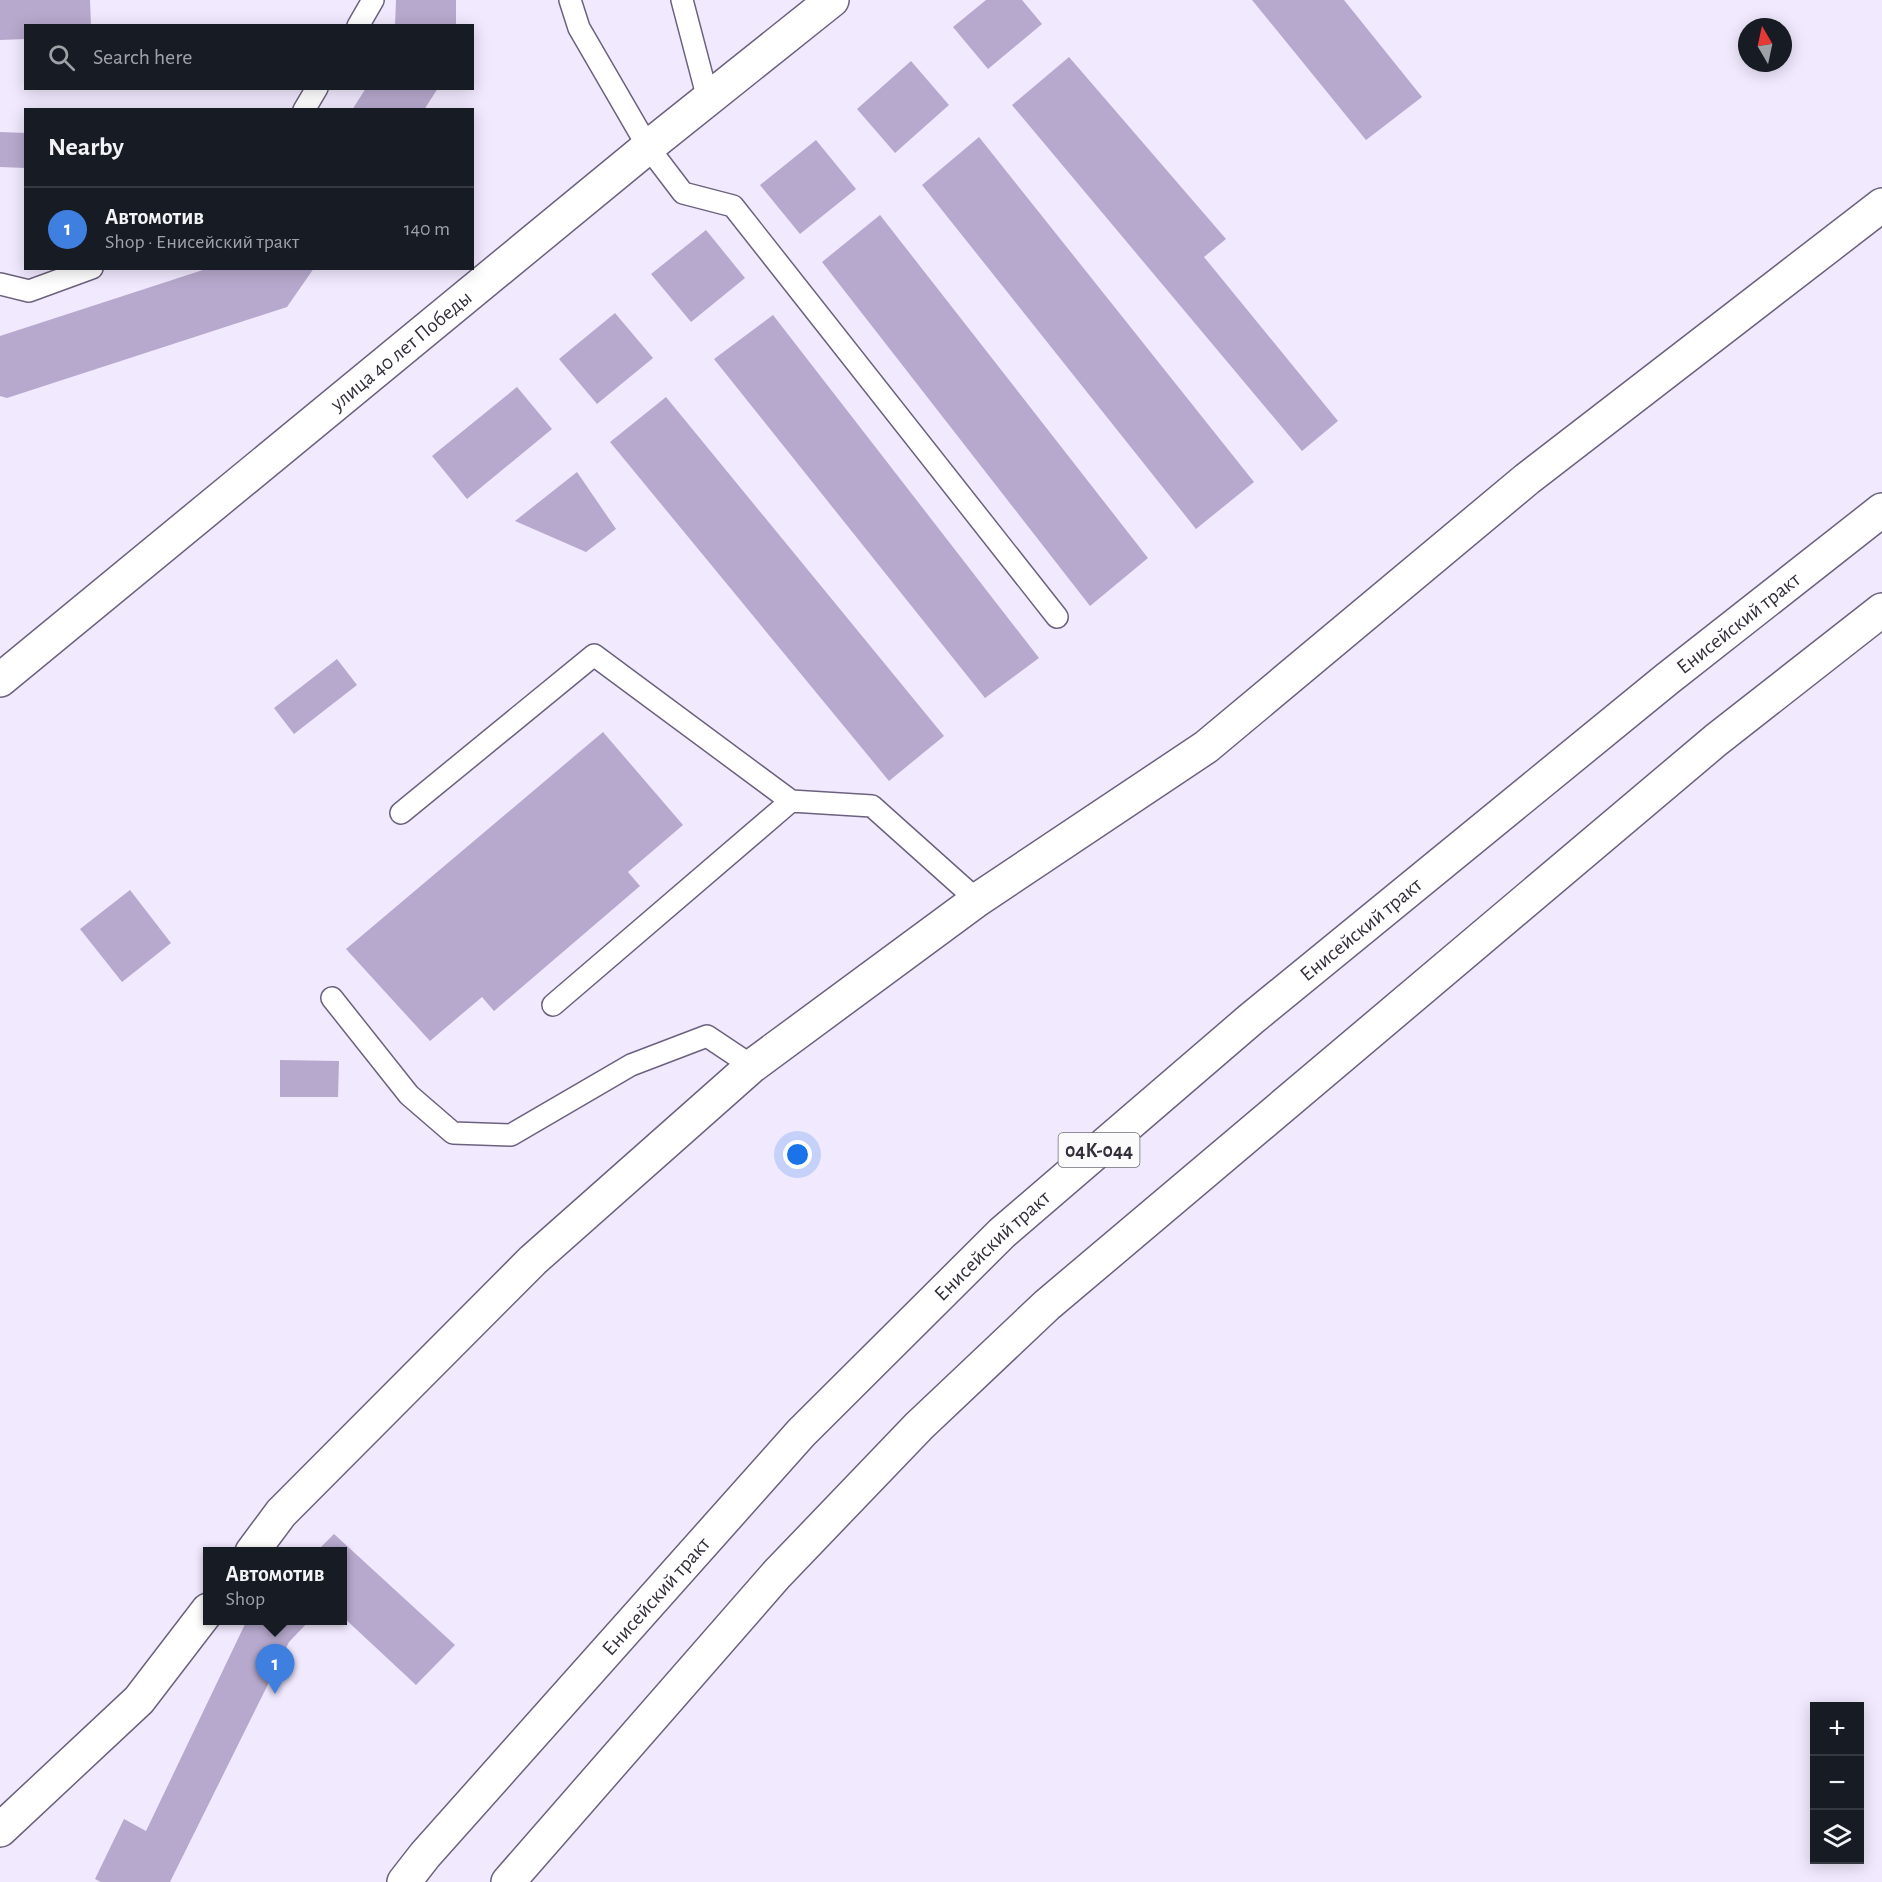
<!DOCTYPE html>
<html lang="en">
<head>
<meta charset="utf-8">
<style>
  body { margin:0; font-family:"Alegreya Sans",sans-serif; background:#242831; color:#f1f3f6 }
  .controls { position:absolute; right:18px; bottom:18px; display:grid; overflow:hidden; border-radius:0px; box-shadow:0 3px 15px #0003 }
  .controls button { width:54px; height:54px; display:grid; place-items:center; padding:0; border:0; border-bottom:2px solid #363941; background:#171b24; color:#f1f3f6; font:30px sans-serif }
  .compass { position:absolute; left:1738px; top:18px; width:54px; height:54px; border-radius:50%; background:#171b24; box-shadow:0 3px 15px #0003; rotate:351deg }
  .you { position:absolute; left:798px; top:1155px; width:21px; height:21px; margin:-15px; border:4px solid #fff; border-radius:50%; background:#1a73e8; box-shadow:0 0 0 9px #1a73e833 }
  .badge { display:grid; place-items:center; width:39px; height:39px; border-radius:50%; background:#2563eb; color:#fff; font-size:20px; font-weight:700 }
  .pin { position:absolute; translate:-50% -50px; filter:drop-shadow(0 2px 3px #0008) }
  .pin::after { content:''; position:absolute; top:32px; width:21px; height:18px; background:inherit; clip-path:polygon(0 0,100% 0,50% 100%) }
  .popup { position:absolute; left:203px; top:1547px; width:144px; height:78px; box-sizing:border-box; display:grid; place-content:center; border-radius:0px; background:#171b24; filter:drop-shadow(0 2px 4px #0005); font-size:20px; white-space:nowrap; color:#9ea1a6 }
  .popup b { font-size:22px; color:#f1f3f6 }
  .popup::after { content:''; position:absolute; left:50%; top:100%; margin-left:-12px; border:12px solid transparent; border-top-color:#171b24 }
  .list { margin:0; padding:0; list-style:none }
  h2 { display:flex; justify-content:space-between; align-items:center; height:78px; margin:0; padding:0 24px; font-size:26px }
  h2 small { font-size:20px; font-weight:400; color:#9ea1a6 }
  .list li { display:grid; grid-template-columns:39px 1fr auto; gap:18px; align-items:center; box-sizing:border-box; height:84px; padding:0 24px; border-top:2px solid #363941 }
  .list b { display:block; font-size:22px; white-space:nowrap }
  .list p { margin:0; font-size:20px; white-space:nowrap; color:#9ea1a6 }
  .list em { font-size:20px; font-style:normal; color:#9ea1a6 }
  .icon { flex:none; width:33px; height:33px; fill:none; stroke:currentColor; stroke-width:2; stroke-linecap:round; stroke-linejoin:round }
  .map { position:relative; flex:none; width:1882px; height:1882px; overflow:hidden }
  .search { position:absolute; background:#171b24; box-shadow:0 3px 15px #0003; left:24px; top:24px; width:450px; height:66px; display:flex; align-items:center; gap:15px; box-sizing:border-box; padding:0 21px; border-radius:0px; color:#9ea1a6; font-size:22px }
  .panel { position:absolute; background:#171b24; box-shadow:0 3px 15px #0003; left:24px; top:108px; width:450px; height:162px; border-radius:0px }
  .map>svg:first-child { display:block }
  .building { fill:#b7a9cd }
  .lines { fill:none; stroke-linecap:round; stroke-linejoin:round }
  .lane-casing { stroke:#6c617e; stroke-width:24 }
  .street-casing { stroke:#6c617e; stroke-width:36 }
  .secondary-casing { stroke:#6c617e; stroke-width:36 }
  .primary-casing { stroke:#6c617e; stroke-width:36 }
  .lane { stroke:#fff; stroke-width:21 }
  .street { stroke:#fff; stroke-width:33 }
  .secondary { stroke:#fff; stroke-width:33 }
  .primary { stroke:#fff; stroke-width:33 }
  .labels { text-anchor:middle; stroke-width:5; stroke-linejoin:round; paint-order:stroke }
  .shield { fill:#fbfbfb; stroke:#706c75; stroke-width:1.5 }
  .shield-label { font-size:20px; font-weight:bold; fill:#342f3b }
  .street-label { font-size:21px; fill:#342f3b; stroke:#fbfbfb }
</style>
</head>
<body>
<div class="map">
<svg width="1882" height="1882" viewBox="0 0 1882 1882">
  <rect width="100%" height="100%" fill="#f1e9fe"/>
  <path class="building" d="M 0,0 L 90,0 L 91,26 L 26,26 L 26,39 L 0,40 Z
    M 396,0 L 456,0 L 456,26 L 395,26 Z
    M 986,0 L 1022,0 L 1042,24 L 988,69 L 953,27 Z
    M 1252,0 L 1344,0 L 1422,97 L 1366,140 Z
    M 1069,57 L 1226,239 L 1204,257 L 1338,421 L 1302,451 L 1012,105 Z
    M 911,61 L 949,105 L 895,153 L 857,109 Z
    M 366,88 L 438,88 L 424,110 L 352,110 Z
    M 0,132 L 26,133 L 26,168 L 0,167 Z
    M 979,137 L 1254,482 L 1196,529 L 922,185 Z
    M 816,140 L 856,189 L 800,234 L 760,185 Z
    M 880,215 L 1148,558 L 1090,606 L 822,262 Z
    M 706,230 L 745,278 L 691,322 L 651,274 Z
    M 209,268 L 314,268 L 287,307 L 7,398 L 0,396 L 0,336 Z
    M 615,313 L 653,358 L 597,404 L 559,359 Z
    M 773,315 L 1039,658 L 985,698 L 714,359 Z
    M 517,387 L 552,429 L 467,499 L 432,456 Z
    M 666,397 L 944,736 L 889,781 L 610,442 Z
    M 577,472 L 616,529 L 586,552 L 515,521 Z
    M 337,659 L 357,685 L 294,734 L 274,708 Z
    M 603,732 L 683,825 L 628,872 L 640,886 L 494,1011 L 482,997 L 430,1041 L 346,949 Z
    M 130,890 L 171,943 L 122,982 L 80,929 Z
    M 280,1060 L 339,1061 L 338,1097 L 280,1097 Z
    M 334,1534 L 455,1645 L 416,1685 L 342,1616 L 342,1552 L 316,1552 Z
    M 247,1620 L 310,1620 L 289,1642 L 170,1882 L 101,1882 L 95,1879 L 124,1819 L 146,1831 Z"/>
  <g class="lines">
    <g class="lane-casing">
      <path id="lane" d="M 570,0 L 579,28 L 648,147 L 683,193 L 733,206 L 1057,617
        M 682,0 L 708,99
        M 358,26 L 373,0
        M 304,110 L 317,88
        M 0,284 L 29,291 L 92,268
        M 401,813 L 594,655 L 791,801 L 872,806 L 977,900
        M 332,998 L 409,1095 L 453,1133 L 511,1135 L 631,1065 L 707,1036 L 752,1066
        M 553,1005 L 791,801"/>
    </g>
    <g class="street-casing">
      <path id="street" d="M 252,1552 L 281,1513 L 533,1260 L 752,1066 L 977,900 L 1206,747 L 1527,479 L 1882,205
        M 0,1830 L 139,1700 L 208,1610"/>
    </g>
    <g class="secondary-casing">
      <g id="secondary">
        <path id="s1" d="M 0,680 L 648,147 L 832,0"/>
      </g>
    </g>
    <g class="primary-casing">
      <g id="primary">
        <path id="s2" d="M 404,1882 L 425,1855 L 801,1433 L 1002,1233 L 1251,1019 L 1667,679 L 1882,510"/>
        <path d="M 508,1882 L 777,1574 L 919,1426 L 1047,1305 L 1716,740 L 1882,610"/>
      </g>
    </g>
    <use href="#lane" class="lane"/>
    <use href="#street" class="street"/>
    <use href="#secondary" class="secondary"/>
    <use href="#primary" class="primary"/>
  </g>
  <g class="labels">
    <rect class="shield" x="1058.5" y="1133" width="81" height="34" rx="4.5"/>
    <g class="shield-label">
      <text x="1099" y="1157">04К-044</text>
    </g>
    <g class="street-label">
      <text dy="7" stroke="none"><textPath href="#s1" startOffset="519">улица 40 лет Победы</textPath></text>
      <text dy="7" stroke="none"><textPath href="#s2" startOffset="1839">Енисейский тракт</textPath></text>
      <text dy="7" stroke="none"><textPath href="#s2" startOffset="1353">Енисейский тракт</textPath></text>
      <text dy="7" stroke="none"><textPath href="#s2" startOffset="867">Енисейский тракт</textPath></text>
      <text dy="7" stroke="none"><textPath href="#s2" startOffset="381">Енисейский тракт</textPath></text>
    </g>
  </g>
</svg>
<div class="controls">
<button>+</button>
<button>−</button>
<button><svg class="icon" aria-label="layers" viewBox="0 0 24 24"><path d="M12 4l9 5-9 5-9-5zM3 14l9 5 9-5"/></svg></button>
</div>
<svg class="compass" viewBox="-18 -18 36 36"><path d="M0-13l5 13h-10z" fill="#e53935"/><path d="M0 13l5-13h-10z" fill="#9ea1a6"/></svg>
<div class="you"></div>
<div class="pin badge" style="left:275px;top:1694px;background:#3f7fe0">1</div>
<div class="popup"><b>Автомотив</b>Shop</div>
<div class="search"><svg class="icon" aria-label="search" viewBox="0 0 24 24"><circle cx="10" cy="10" r="6"/><path d="M15 15l6 6"/></svg>Search here</div>
<section class="panel">
<h2>Nearby<small></small></h2>
<ul class="list">
<li><span class="badge" style="background:#3f7fe0">1</span><div><b>Автомотив</b><p>Shop · Енисейский тракт</p></div><em>140 m</em></li>
</ul>
</section>
</div>
</body>
</html>
